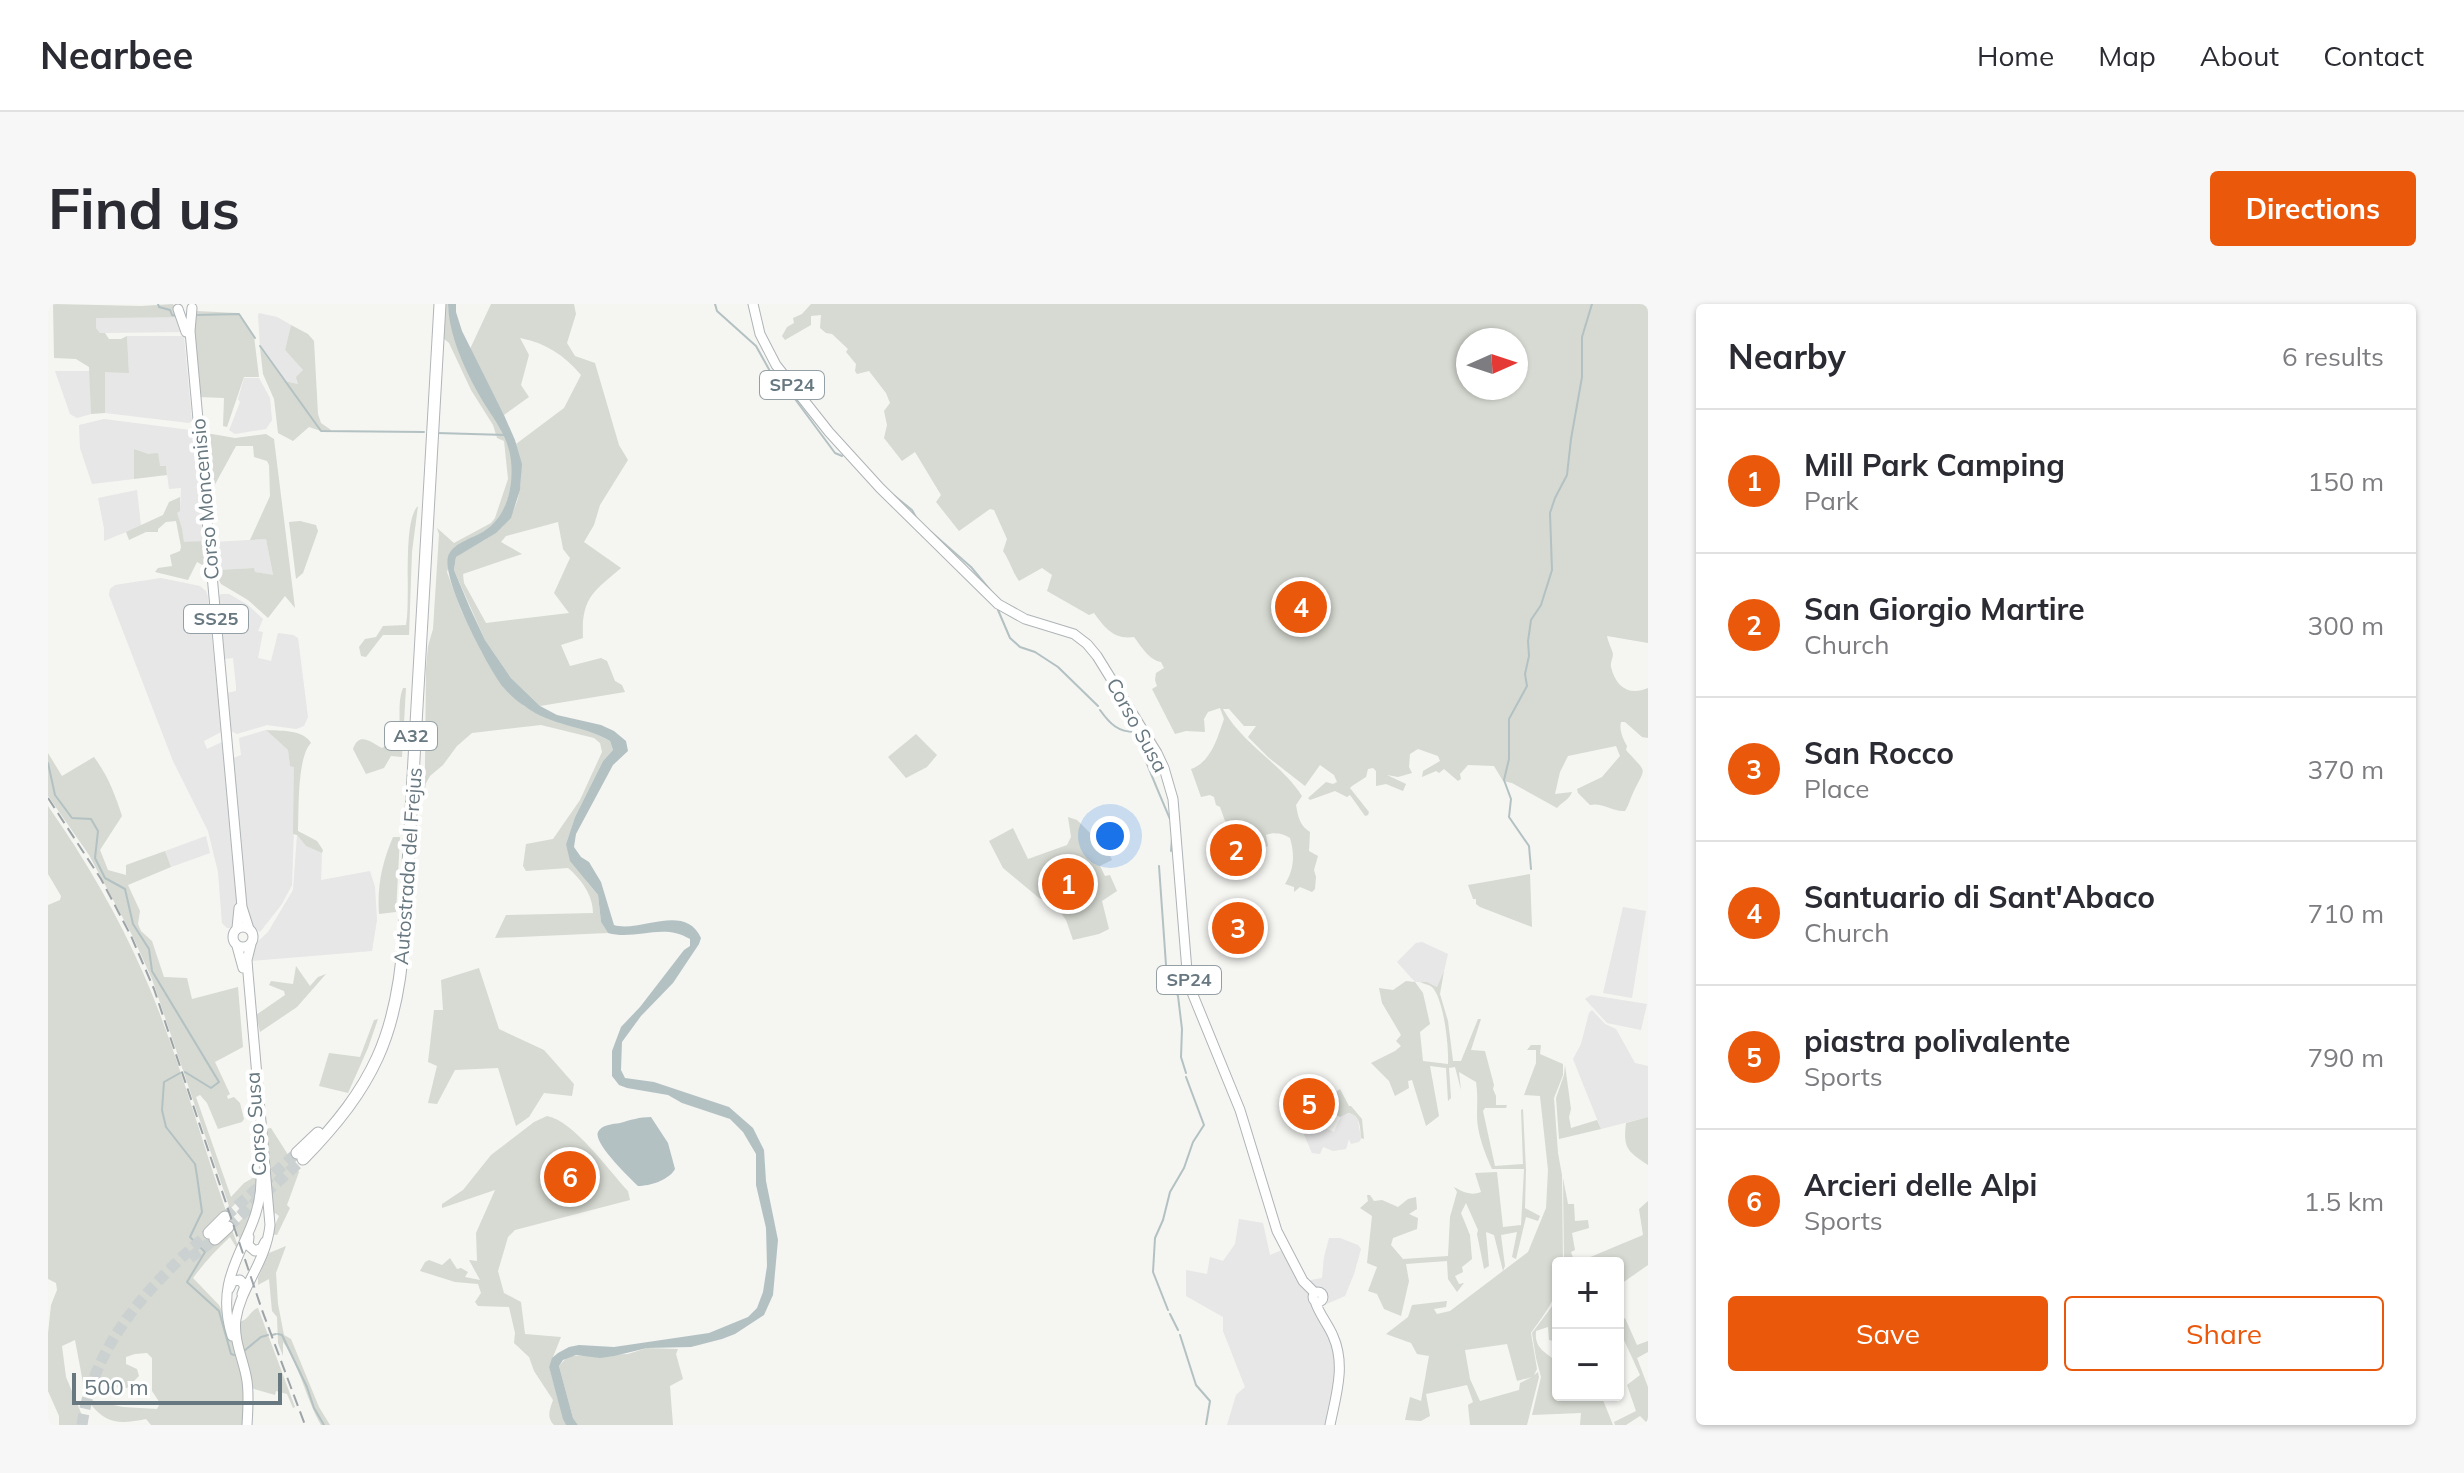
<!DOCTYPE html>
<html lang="en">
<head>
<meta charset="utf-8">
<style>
  body { margin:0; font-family:Mulish,sans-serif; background:#f7f7f7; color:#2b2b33 }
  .controls { position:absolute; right:24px; bottom:24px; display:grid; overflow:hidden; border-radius:8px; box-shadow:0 2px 6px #0004 }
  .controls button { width:72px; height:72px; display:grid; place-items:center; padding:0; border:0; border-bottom:2px solid #e1e1e2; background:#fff; color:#2b2b33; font:40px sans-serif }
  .compass { position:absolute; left:1408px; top:24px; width:72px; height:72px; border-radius:50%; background:#fff; box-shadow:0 2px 6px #0004; rotate:87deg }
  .scale { position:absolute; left:24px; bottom:20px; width:210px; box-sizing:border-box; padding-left:8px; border:4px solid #687880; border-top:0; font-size:22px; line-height:28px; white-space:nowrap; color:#687880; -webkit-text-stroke:6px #fff; paint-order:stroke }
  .you { position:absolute; left:1062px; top:532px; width:28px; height:28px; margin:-20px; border:6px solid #fff; border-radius:50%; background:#1a73e8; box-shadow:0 0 0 12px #1a73e833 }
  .badge { display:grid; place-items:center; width:52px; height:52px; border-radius:50%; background:#ea580c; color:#fff; font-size:26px; font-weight:700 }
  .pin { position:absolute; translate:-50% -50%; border:4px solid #fff; box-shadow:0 2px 8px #0006 }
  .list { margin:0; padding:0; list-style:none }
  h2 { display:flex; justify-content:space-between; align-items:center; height:104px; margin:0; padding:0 32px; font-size:34px }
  h2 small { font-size:26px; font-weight:400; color:#7c7c81 }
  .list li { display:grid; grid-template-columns:52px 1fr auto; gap:24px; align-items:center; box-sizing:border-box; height:144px; padding:0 32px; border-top:2px solid #e1e1e2 }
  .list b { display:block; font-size:30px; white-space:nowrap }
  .list p { margin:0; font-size:26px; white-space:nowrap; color:#7c7c81 }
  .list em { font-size:26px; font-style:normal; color:#7c7c81 }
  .actions { display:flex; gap:16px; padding:24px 32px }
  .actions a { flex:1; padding:18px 0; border:2px solid #ea580c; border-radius:8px; text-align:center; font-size:28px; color:#ea580c }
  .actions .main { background:#ea580c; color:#fff }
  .map { position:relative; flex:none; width:1600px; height:1121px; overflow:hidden; border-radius:8px }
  header { display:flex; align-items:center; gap:48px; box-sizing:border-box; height:112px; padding:0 40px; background:#fff; border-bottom:2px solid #e1e1e2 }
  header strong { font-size:38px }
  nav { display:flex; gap:44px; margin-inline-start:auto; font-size:28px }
  .intro { display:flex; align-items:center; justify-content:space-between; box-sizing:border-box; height:192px; padding:0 48px }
  h1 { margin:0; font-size:56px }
  .button { padding:20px 36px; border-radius:8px; background:#ea580c; color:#fff; font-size:28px; font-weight:700 }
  main { display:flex; gap:48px; padding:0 48px }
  aside { flex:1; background:#fff; border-radius:8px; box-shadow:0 2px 6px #0004 }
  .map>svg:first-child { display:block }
  .built { fill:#e6e7e6 }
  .green { fill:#d6dad2; fill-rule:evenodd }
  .water { fill:#b3c1c3 }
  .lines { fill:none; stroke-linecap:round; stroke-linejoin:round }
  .stream { stroke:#b3c1c3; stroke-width:2 }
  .highway-tunnel { stroke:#cbd0d0; stroke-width:11; stroke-dasharray:11 5.5; stroke-linecap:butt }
  .major-casing { stroke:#afb4b6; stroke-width:11 }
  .highway-casing { stroke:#b1b5b7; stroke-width:13 }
  .major { stroke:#fff; stroke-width:9 }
  .highway { stroke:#fff; stroke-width:11 }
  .rail { stroke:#9da4a8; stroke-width:2; stroke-dasharray:12 6; stroke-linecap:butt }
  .labels { text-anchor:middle; stroke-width:8; stroke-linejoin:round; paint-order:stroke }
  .shield { fill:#fff; stroke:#95a0a6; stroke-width:2 }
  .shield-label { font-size:18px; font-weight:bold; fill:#687880 }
  .street-label { font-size:20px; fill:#687880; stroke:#fff }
</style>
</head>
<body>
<header>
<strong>Nearbee</strong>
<nav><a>Home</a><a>Map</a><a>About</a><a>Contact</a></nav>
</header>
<div class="intro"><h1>Find us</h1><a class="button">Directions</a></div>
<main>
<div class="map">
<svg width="1600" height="1121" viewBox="0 0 1600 1121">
  <rect width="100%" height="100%" fill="#f5f5f2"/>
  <path class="built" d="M 211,9 L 229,13 L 243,21 L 237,46 L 255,66 L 250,80 L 236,77 L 212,44 L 210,11 Z
    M 48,13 L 132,13 L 136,28 L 52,29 L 48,24 Z
    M 79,32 L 136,32 L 144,117 L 141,119 L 57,109 L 57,67 L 81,68 Z
    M 7,67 L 42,67 L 43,110 L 29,114 L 22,110 Z
    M 196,74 L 211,74 L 222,94 L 224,116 L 218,125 L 187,130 L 181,126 L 182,124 L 192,98 L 190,95 Z
    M 56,115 L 142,126 L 146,133 L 155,237 L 136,239 L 134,224 L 128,209 L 132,206 L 133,184 L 121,185 L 118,162 L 112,162 L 101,150 L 86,145 L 86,175 L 44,180 L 32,144 L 31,121 Z
    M 89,186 L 93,222 L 56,237 L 56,224 L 50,194 Z
    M 218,235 L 225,272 L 207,268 L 206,264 L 170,266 L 168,238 Z
    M 113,274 L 152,282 L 158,287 L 160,293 L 173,428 L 156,437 L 159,445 L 174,438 L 190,614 L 183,624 L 179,624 L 174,619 L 170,568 L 160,527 L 125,457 L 61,291 L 62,285 L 67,281 Z
    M 173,290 L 181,290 L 200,301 L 215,315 L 210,327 L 215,328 L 210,354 L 223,357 L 230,329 L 245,331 L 250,334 L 260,413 L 256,422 L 248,425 L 219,421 L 189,430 L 183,427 L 179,389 L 188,387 L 188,382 L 185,354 L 176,355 L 171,292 Z
    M 218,426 L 240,446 L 242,462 L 246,462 L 247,493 L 244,581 L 234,600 L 212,628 L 205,624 L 199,617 L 183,455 L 193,451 L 191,434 Z
    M 249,531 L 258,542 L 274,549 L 273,576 L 322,567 L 327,583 L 329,616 L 324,647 L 203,657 L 203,648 L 208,639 L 220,628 L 245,586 Z
    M 158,532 L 162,549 L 123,563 L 117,547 Z
    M 1575,603 L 1598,607 L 1584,694 L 1555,689 Z
    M 1374,638 L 1400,650 L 1396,667 L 1389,683 L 1379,678 L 1367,678 L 1349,658 L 1368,639 Z
    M 1543,691 L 1599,700 L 1593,726 L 1559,719 L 1537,695 Z
    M 1544,706 L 1557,720 L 1568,725 L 1587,759 L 1600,762 L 1600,813 L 1553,825 L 1525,755 L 1533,740 L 1541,709 Z
    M 1299,809 L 1306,811 L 1310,816 L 1313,835 L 1311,838 L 1303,840 L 1301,835 L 1298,845 L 1285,847 L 1275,843 L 1272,850 L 1264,849 L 1254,826 L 1258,815 L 1286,828 L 1293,812 Z
    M 1191,915 L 1215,919 L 1222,951 L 1234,946 L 1252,978 L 1274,974 L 1276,953 L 1281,934 L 1292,934 L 1310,941 L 1313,945 L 1306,970 L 1297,992 L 1267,1005 L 1285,1040 L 1289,1060 L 1287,1082 L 1279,1121 L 1179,1121 L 1188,1091 L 1197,1083 L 1175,1027 L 1175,1013 L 1138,992 L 1138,966 L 1159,970 L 1162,953 L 1175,957 L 1187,940 Z"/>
  <path class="green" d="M 5,0 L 93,2 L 125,0 L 132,13 L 48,14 L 48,24 L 52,29 L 57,29 L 61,35 L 73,35 L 79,32 L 81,69 L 57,68 L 57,109 L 43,110 L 41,63 L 28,55 L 6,54 Z
    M 396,0 L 400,0 C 401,28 427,84 442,108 C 447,117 454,125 458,135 C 470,161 465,201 444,222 C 433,231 419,236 407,243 L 399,268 L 413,306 L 433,347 L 456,384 L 476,402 L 538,425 L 562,437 L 565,446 L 555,457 L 527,513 L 518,540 L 540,579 L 550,591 L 553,618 L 560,629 L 447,634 L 458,611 L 545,609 C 545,591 533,575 520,564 L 478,567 L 475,562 L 478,540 L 505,535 L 532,496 L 554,448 L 552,439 L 546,434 L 493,421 L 424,429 L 409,442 L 395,461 L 382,472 L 378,479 L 375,496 L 371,496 L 377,463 L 378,364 L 380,342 L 385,325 L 391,230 L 389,224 L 406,239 L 443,219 L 447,214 L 460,175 L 456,137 L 449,134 L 445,121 L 423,86 L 401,39 L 394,33 Z
    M 443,0 L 526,0 L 528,10 L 519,39 L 527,52 L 547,59 L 571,141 L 580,156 L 552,201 L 546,221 L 536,238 L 573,264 C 545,288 533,294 535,334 L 513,341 L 522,362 L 553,354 L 559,357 L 567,377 L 574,381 L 577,388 L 492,402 L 463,374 L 437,336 L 406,266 L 408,253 C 420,244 433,239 445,230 C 475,209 477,172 468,140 L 516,104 L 533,71 C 516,51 498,39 472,34 L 481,51 L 473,81 L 481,93 L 456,111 L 422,45 ZM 510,218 L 515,245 L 522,254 L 506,289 L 521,309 L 438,319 L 416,279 L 415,270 L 474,250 L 453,238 L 458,232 Z
    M 763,0 L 1600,0 L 1600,339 L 1559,332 C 1560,338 1564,345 1565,350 C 1565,354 1562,359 1563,363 C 1568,384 1582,392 1600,384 L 1600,434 L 1594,433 L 1577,418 L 1573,418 C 1571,426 1575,435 1579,442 L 1578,446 C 1600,471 1598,461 1585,489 C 1582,495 1581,501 1577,507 C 1565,508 1554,498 1542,501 L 1530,489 L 1529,485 L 1554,473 L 1572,452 L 1568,442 L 1520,452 L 1512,468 L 1507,490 L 1524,488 C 1521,496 1514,498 1509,504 L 1464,479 L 1455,477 L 1446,462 L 1420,461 L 1412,470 L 1413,475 L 1410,477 L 1396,465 L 1391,469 L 1388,467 L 1374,473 L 1375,467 L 1392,457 L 1390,452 L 1370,445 L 1362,450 L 1361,463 L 1364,469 L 1350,473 L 1339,471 L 1358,480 L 1355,487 L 1338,480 L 1328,482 L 1328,467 L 1325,464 L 1320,465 L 1318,473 L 1304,482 L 1302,484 L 1321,508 L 1320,511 L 1317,512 L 1302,491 L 1299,493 L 1287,487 L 1262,496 L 1260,494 L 1278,478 L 1285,480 L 1289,478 L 1286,471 L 1272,461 L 1257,482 L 1221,454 L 1200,433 L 1208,422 L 1196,422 L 1181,405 L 1175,405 C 1195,441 1233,459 1254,492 L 1248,501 C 1250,513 1252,522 1262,528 L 1261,547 L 1270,552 L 1266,566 L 1268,573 L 1267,585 L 1264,588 L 1252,583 L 1246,588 L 1246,583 L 1237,580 C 1246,566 1247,551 1242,534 C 1235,529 1225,528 1218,531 L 1220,542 L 1197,551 L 1186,519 L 1177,517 L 1172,503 L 1168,501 L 1166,493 L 1162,491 L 1153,493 L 1143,465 C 1163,458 1169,435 1176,415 L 1172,404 L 1160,408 L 1156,415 L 1157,428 L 1138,427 L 1127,430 L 1104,385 L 1109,382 L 1107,376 L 1108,369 L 1116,364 L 1113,358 C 1101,356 1093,342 1086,333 C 1066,336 1057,324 1046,309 L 1041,311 L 999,287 L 1004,271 L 994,264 L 971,277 C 964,267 962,257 955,247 L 959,235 L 946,206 L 942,205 L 911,227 L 888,198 L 893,191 L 867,148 L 854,157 L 836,134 L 839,121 L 836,107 L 842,99 L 838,89 L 821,67 L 809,70 L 807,67 L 808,60 L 798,48 L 800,45 L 784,30 L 778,29 L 772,24 L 773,11 L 763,12 L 763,21 L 737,36 L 734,32 L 739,23 L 746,19 L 745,14 L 754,10 ZM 1420,36 L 1468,36 L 1468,84 L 1420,84 Z
    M 148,7 L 189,9 L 206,32 L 211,73 L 196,73 L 179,123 L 175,122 L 176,94 L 150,93 L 145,27 Z
    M 243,21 L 260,30 L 266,37 L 270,110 L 273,119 L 283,126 L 283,128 L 273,127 L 261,123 L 245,137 L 230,129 L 226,95 L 215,70 L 212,44 L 236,77 L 250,80 L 248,73 L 255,66 L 237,46 Z
    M 164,130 L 187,134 L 218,130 L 226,135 L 247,304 L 237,292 L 220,314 L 200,296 L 173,280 L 167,268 L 169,266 L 206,264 L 207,268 L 225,271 L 218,235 L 202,236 L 222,192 L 221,161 L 219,157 L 206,153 L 205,142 L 188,142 L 159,195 L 156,136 L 159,131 Z
    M 86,145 L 101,150 L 110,149 L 112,162 L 118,162 L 119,171 L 86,175 Z
    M 132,193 L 132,207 L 129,209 L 134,224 L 136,238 L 155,237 L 158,263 L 149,258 L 140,276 L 107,268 L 110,264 L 124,262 L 122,251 L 132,247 L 133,243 L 128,217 L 118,218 L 110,225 L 110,228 L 98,228 L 81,236 L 78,228 L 115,211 L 121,198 Z
    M 370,202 L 364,248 L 361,331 L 335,331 L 318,353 L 313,352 L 311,343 L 317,335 L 328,333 L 335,322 L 358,321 C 363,296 354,217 370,202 Z
    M 252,217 L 268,221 L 270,227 L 255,269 L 248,275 L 241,218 Z
    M 355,384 L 358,384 L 354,453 L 343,452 L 336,464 L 318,470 L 305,445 C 311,427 323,438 334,444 L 351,433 C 353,416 349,398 355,384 Z
    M 218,426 C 232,427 255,425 263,439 C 249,453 251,506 250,527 L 269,537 L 275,546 L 274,549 L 258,542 L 249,531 L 245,530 L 246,463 L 242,462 L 240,446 Z
    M 868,430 L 889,451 L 879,463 L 858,474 L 840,453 Z
    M 0,449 L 14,472 L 46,453 C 60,472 67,490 74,512 L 52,546 L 60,566 L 78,571 L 78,561 L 117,547 L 123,563 L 80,581 L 92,607 L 90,620 L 93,627 L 104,637 L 116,673 L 139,674 L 144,695 L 190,683 L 195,743 L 167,758 L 182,790 L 179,792 L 180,795 L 186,793 L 192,799 L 196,815 L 194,818 L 170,825 L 159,799 L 152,791 L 148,793 L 183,893 L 196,879 L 210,871 L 210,886 L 193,940 L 187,922 L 196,913 L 190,906 L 193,902 L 189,898 L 182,905 L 104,675 L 84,631 L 41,551 L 0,492 Z
    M 0,502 C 37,555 70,611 96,671 C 129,747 151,829 178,907 L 157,926 L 184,926 L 190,942 L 188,943 L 182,933 C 168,946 156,959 145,974 L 171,1001 L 177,1012 L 193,1065 L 197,1086 L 196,1121 L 103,1121 L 98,1115 C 73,1120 58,1121 41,1098 L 42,1096 L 75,1103 L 109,1105 L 112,1099 L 104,1087 L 104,1054 L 99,1049 L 87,1050 L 78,1053 L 78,1060 L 89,1065 L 91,1072 L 79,1084 L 72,1085 L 59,1077 L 56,1078 L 55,1081 L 36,1084 L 27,1036 L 14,1042 L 18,1073 L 36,1116 L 32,1121 L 11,1121 L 11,1112 L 0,1087 L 0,1029 L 3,1001 L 9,986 L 8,979 L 0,975 L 0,601 L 12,596 L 13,592 L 0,570 Z
    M 1020,513 L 1029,516 L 1052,539 L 1055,537 L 1064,556 L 1052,562 L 1057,572 L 1062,571 L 1069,587 L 1054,597 L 1061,625 L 1051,630 L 1025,636 L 1018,616 L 1007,601 L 991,594 L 955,564 L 941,537 L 965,524 L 980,555 L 1019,541 L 1023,533 Z
    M 345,533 L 352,533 L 348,608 L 331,610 C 329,582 334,559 345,533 Z
    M 1482,570 L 1484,623 L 1432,603 L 1428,600 L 1428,595 L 1425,595 L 1420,581 Z
    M 248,662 L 262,682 L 270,673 L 278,670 L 249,703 L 212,728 L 208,711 L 237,691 L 236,687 L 221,681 L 223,677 L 245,680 Z
    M 431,664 L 451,725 L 496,746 L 526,780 L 524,792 L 496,789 L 481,813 L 468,822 L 450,764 L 407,766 L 389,800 L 380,799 L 389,762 L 380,758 L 386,706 L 395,706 L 393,676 Z
    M 1396,667 L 1392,690 L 1400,717 L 1405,757 L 1413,757 L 1430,715 L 1433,715 L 1423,746 L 1437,747 L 1446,781 L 1445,785 L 1448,792 L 1448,801 L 1459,801 L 1458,804 L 1437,804 L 1435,807 L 1447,862 L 1475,860 L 1473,806 L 1475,805 L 1478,866 L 1477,904 L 1492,912 L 1490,917 L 1478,913 L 1468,955 L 1464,953 L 1469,928 L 1453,931 L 1457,962 L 1455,967 L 1446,931 L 1438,928 L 1441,962 L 1436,965 L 1429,930 L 1430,926 L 1418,899 L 1413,909 L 1422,931 L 1424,955 L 1414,963 L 1415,968 L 1407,972 L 1411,980 L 1416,979 L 1409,988 L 1400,975 L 1399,957 L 1358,960 L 1361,977 L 1353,1012 L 1336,1005 L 1329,990 L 1320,987 L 1329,963 L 1319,959 L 1324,912 L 1312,904 L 1320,897 L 1319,891 L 1322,891 L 1326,897 L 1334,896 L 1350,903 L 1360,895 L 1368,893 L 1369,905 L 1361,910 L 1370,914 L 1369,925 L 1345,934 L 1343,941 L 1355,955 L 1400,952 L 1402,913 L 1409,888 L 1406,883 C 1415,888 1423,892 1433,888 L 1427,869 L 1449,868 L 1455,923 L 1473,921 L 1476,865 L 1444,865 C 1437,850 1429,829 1429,812 C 1429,801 1430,791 1428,778 L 1411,768 L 1413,786 L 1407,763 L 1401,764 L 1403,794 L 1400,797 L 1398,764 L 1382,762 L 1391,812 L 1378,822 L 1364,776 L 1360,777 L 1361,784 L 1347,792 L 1341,777 L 1323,759 L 1347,747 L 1353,742 L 1348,737 L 1353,731 L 1334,699 L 1331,684 L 1345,686 L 1358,677 L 1367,678 L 1375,689 L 1382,720 L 1372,728 L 1375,757 L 1400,760 C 1401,743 1396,695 1384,683 C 1380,680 1376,680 1372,678 L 1379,678 L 1389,683 Z
    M 330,715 L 320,744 L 300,789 L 271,782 L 281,749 L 312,753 L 326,716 Z
    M 1483,741 L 1493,741 L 1492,750 L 1515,760 L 1515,771 L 1506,794 L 1510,849 L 1514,871 L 1515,958 L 1510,959 C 1510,995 1503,1001 1483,1029 L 1489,1065 L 1486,1071 L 1490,1068 L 1491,1073 L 1479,1121 L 1422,1121 L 1420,1101 L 1425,1098 L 1419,1081 L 1378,1090 L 1382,1112 L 1373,1117 L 1357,1116 L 1362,1093 L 1373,1097 L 1381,1052 L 1369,1050 L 1363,1039 L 1338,1030 L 1360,1013 L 1364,1001 L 1399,997 L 1398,1003 L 1386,1005 L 1389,1010 L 1402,1007 L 1480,948 L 1498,904 L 1500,866 L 1492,792 L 1476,791 L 1488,759 L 1488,746 L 1479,746 ZM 1459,1040 L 1469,1077 L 1484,1073 L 1472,1079 L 1471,1086 L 1432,1097 L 1422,1075 L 1417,1046 Z
    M 1517,761 L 1523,805 L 1521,813 L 1523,824 L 1549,816 L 1553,825 L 1511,835 L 1508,794 L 1516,771 Z
    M 1292,785 L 1301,802 L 1303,802 L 1314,815 L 1316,835 L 1313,834 C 1312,823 1313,811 1300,809 L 1292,813 L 1274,805 L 1263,811 L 1251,795 L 1260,788 L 1269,800 Z
    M 499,812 C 526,817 561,867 580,887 L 582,896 L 467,926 L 460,933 L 450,967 L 456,989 L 473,998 L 477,1030 L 513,1033 L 501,1063 L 518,1121 L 506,1121 C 498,1113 502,1105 505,1096 L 486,1067 L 481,1053 L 466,1039 L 467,1029 L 461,1003 L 430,1002 L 427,998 L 433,989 L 430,980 L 407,978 L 372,967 L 377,958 L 381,956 L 394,961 L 402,954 L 409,965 L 413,964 L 420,968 L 417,973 L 432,976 L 421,956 L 429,957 L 428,929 L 447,886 L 394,904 L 394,900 L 415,886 L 443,851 L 486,818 Z
    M 1600,813 L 1600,861 C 1579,847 1575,844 1578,819 Z
    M 223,824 L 251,868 L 239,901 L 242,904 L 229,931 L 223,930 L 231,912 L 227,909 L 225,913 L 216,825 Z
    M 1515,874 L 1520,900 L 1526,900 L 1527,917 L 1540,916 L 1541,924 L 1524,929 L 1527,946 L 1523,948 L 1527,959 L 1516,959 Z
    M 1600,897 L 1600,961 L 1570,982 L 1570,959 L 1528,959 L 1595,931 L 1591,905 Z
    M 238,942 L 228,969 L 230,1000 L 236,1031 L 243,1035 L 271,1103 L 282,1121 L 273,1121 C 258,1095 252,1062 235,1038 L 235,1052 L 230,1039 L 229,1013 L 224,1007 L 221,975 L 210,981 L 210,974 L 221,949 Z
    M 1510,989 L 1510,1038 L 1501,1036 L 1500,1023 L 1488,1027 C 1486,1046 1499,1048 1510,1059 L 1510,1091 L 1553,1091 L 1565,1121 L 1532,1121 L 1533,1109 L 1484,1111 L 1493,1073 L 1488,1054 L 1484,1029 L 1505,1001 Z
    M 210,1004 L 247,1103 L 245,1104 L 239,1090 L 228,1087 L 227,1091 L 203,1084 L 190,1018 C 201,1017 202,1006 210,1004 Z
    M 1577,1014 L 1589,1041 L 1600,1037 L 1600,1048 L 1589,1054 L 1600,1083 L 1600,1120 L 1592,1112 L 1578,1121 L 1567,1121 L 1566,1118 L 1588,1107 L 1579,1081 L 1592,1071 L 1570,1023 L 1570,1019 Z
    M 599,1044 L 630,1045 L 628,1050 L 635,1075 L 622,1082 L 625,1121 L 530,1121 L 525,1114 L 511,1062 L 520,1052 L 580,1050 Z"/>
  <path class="water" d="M 400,0 L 408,0 L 408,8 L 414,27 L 456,111 L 467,136 L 474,160 L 472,186 L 463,214 L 448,229 L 408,253 L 406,266 L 422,304 L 437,336 L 463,374 L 492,402 L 509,411 L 553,421 L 566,427 L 578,437 L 580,447 L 565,461 L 528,530 L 526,543 L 533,553 L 541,558 L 553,578 L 566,621 C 592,629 637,598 653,634 L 651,640 L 625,679 L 593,712 L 574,738 L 573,766 L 577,774 L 606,778 L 681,803 L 705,824 L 716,846 L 718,877 L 730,936 L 725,991 L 716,1011 L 687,1030 L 674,1035 L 643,1043 L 599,1044 L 566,1052 L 552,1054 L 528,1051 L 515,1056 L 511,1062 L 525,1114 L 530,1121 L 518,1121 L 515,1115 L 501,1063 L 504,1054 L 510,1049 L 521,1043 L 531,1041 L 566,1043 L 661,1029 L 700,1013 L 709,1004 L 715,988 L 719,962 L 718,924 L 708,881 L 708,850 L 695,828 L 682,815 L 634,799 L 620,791 L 579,784 L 571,781 L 564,772 L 564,747 L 573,723 L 592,703 L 636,646 L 642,642 L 642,635 C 614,618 588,637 560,629 L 553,618 L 550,591 L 522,557 L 518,540 L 527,513 L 555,457 L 565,446 L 562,437 C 535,421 503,422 478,403 C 470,398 461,390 455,383 C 440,364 390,270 401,250 C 406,240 421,235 431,230 C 458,217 466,184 463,157 C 461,137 452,124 441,107 C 422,77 401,36 400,0 Z
    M 603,813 L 620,839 L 627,865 C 621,876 602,882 590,882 C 581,873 545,839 550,828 C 553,821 565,820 572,819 C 582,816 592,813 603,813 Z"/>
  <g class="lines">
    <path class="stream" d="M 110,0 L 111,3 L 122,6 L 124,11 L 130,12
      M 667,0 L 669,7 L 708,42 L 723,69 L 747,95 L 787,149 L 794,152
      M 149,11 L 191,10 L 207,34
      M 212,42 L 273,127 L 376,128
      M 389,129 L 458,131
      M 843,189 L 864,206 L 869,215
      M 882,227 L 923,263 L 943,287
      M 950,306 L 962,334 L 972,343 L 987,348 L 1010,363 L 1050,402
      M 1052,406 C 1062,420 1070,428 1087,428 C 1097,457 1110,487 1122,515
      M 0,459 L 7,491 L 24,514 L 43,515 L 50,527 L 47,554 L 57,574 L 77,585 L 85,620 L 101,645 L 104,667 L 171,778 L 163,784 L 137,768
      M 1123,547 L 1124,534
      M 1111,562 L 1118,661 L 1122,678 L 1130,692 L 1134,725 L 1133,753 L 1138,769
      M 1483,565 L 1481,542 L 1461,513 L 1463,495 L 1456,476 L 1461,455 L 1461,415 L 1479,382 L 1477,370 L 1481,352 L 1480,337 L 1483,316 L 1493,301 L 1504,266 L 1502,209 L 1507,194 L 1519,171 L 1523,135 L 1534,73 L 1534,33 L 1544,0
      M 132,769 L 116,778 L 114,806 L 118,823 L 147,860 L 149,872 L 154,908 L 142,933 L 157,948 L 139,978 L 171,1007 L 183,1050 L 186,1051
      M 1120,1006 L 1105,968 L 1107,934 L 1115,916 L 1122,888 L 1136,864 L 1145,838 L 1156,821 L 1138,773
      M 1122,1010 L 1130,1026
      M 230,1030 L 234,1031 L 259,1083 L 266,1104 L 276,1121
      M 224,1031 L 228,1030
      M 1132,1031 L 1148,1081 L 1162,1097 L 1158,1121
      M 196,1047 L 213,1033 L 220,1031"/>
    <path class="highway-tunnel" d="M 177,913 L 249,849
      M 180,923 L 255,855
      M 142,954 L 167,935
      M 34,1121 C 45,1040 102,980 161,929"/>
    <g class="major-casing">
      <path id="major" d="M 705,0 L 712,30 L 728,61 L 781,128 L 832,184 L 950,300 L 977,315 L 1026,330 L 1039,340 L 1049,352 L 1109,449 L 1116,464 L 1125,495 L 1139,667 L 1143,686 L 1192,806 L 1229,927 L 1255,977 L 1267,989
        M 144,4 L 142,27 L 194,603 L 201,625
        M 130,5 L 138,28
        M185 633a10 10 0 1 1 20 0a10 10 0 1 1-20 0Z
        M 189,624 L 191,604
        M 189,642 L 195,664
        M 201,933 L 200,941 L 207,947 L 214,944 L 217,938
        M 181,985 L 185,977 L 192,976 L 197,982 L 194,990
        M1265 993a5 5 0 1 1 10 0a5 5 0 1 1-10 0Z
        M 1267,997 C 1271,1010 1280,1020 1285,1032 C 1298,1061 1288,1091 1282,1121
        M 184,1032 C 162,963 214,936 213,874
        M 199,1121 C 200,1106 201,1091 199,1077 C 196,1056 185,1037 188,1015 C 193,982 218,959 222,921 L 200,669 L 199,656 L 203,640"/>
    </g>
    <g class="highway-casing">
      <path id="highway" d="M 249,849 L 270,829
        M 255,855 C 325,783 350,731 356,630 L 392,0
        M 161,929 L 177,913
        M 167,935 L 180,923"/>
    </g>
    <use href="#major" class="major"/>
    <use href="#highway" class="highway"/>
    <path class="rail" d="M 0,494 L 53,575 L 83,632 L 106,685 L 214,1006 L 257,1121"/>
  </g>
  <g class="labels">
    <g class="shield">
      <rect x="712" y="67" width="64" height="28" rx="6"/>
      <rect x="136" y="301" width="64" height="28" rx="6"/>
      <rect x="337" y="418" width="52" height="28" rx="6"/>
      <rect x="1109" y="662" width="64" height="28" rx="6"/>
    </g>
    <g class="shield-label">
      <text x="744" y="87">SP24</text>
      <text x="168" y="321">SS25</text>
      <text x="363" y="438">A32</text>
      <text x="1141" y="682">SP24</text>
    </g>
    <g class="street-label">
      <text transform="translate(157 195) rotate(-95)" y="7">Corso Moncenisio</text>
      <text transform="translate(1089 421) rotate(61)" y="7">Corso Susa</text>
      <text transform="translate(360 562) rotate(-86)" y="7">Autostrada del Frejus</text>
      <text transform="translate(208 820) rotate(-94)" y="7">Corso Susa</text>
    </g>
  </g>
</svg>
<div class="controls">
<button>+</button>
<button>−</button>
</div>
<svg class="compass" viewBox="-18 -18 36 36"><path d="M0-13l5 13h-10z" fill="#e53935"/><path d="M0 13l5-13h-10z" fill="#7c7c81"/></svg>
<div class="scale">500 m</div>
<div class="you"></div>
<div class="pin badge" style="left:1020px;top:580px">1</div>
<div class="pin badge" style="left:1188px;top:546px">2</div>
<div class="pin badge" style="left:1190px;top:624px">3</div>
<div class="pin badge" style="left:1253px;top:303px">4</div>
<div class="pin badge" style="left:1261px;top:800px">5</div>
<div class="pin badge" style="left:522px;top:873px">6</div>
</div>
<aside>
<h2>Nearby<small>6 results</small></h2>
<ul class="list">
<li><span class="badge">1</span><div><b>Mill Park Camping</b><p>Park</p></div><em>150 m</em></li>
<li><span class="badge">2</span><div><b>San Giorgio Martire</b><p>Church</p></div><em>300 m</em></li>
<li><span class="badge">3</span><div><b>San Rocco</b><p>Place</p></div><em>370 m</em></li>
<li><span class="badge">4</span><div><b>Santuario di Sant'Abaco</b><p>Church</p></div><em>710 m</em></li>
<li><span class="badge">5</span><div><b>piastra polivalente</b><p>Sports</p></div><em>790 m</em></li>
<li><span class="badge">6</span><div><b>Arcieri delle Alpi</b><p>Sports</p></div><em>1.5 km</em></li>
</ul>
<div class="actions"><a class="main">Save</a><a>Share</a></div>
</aside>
</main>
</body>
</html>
